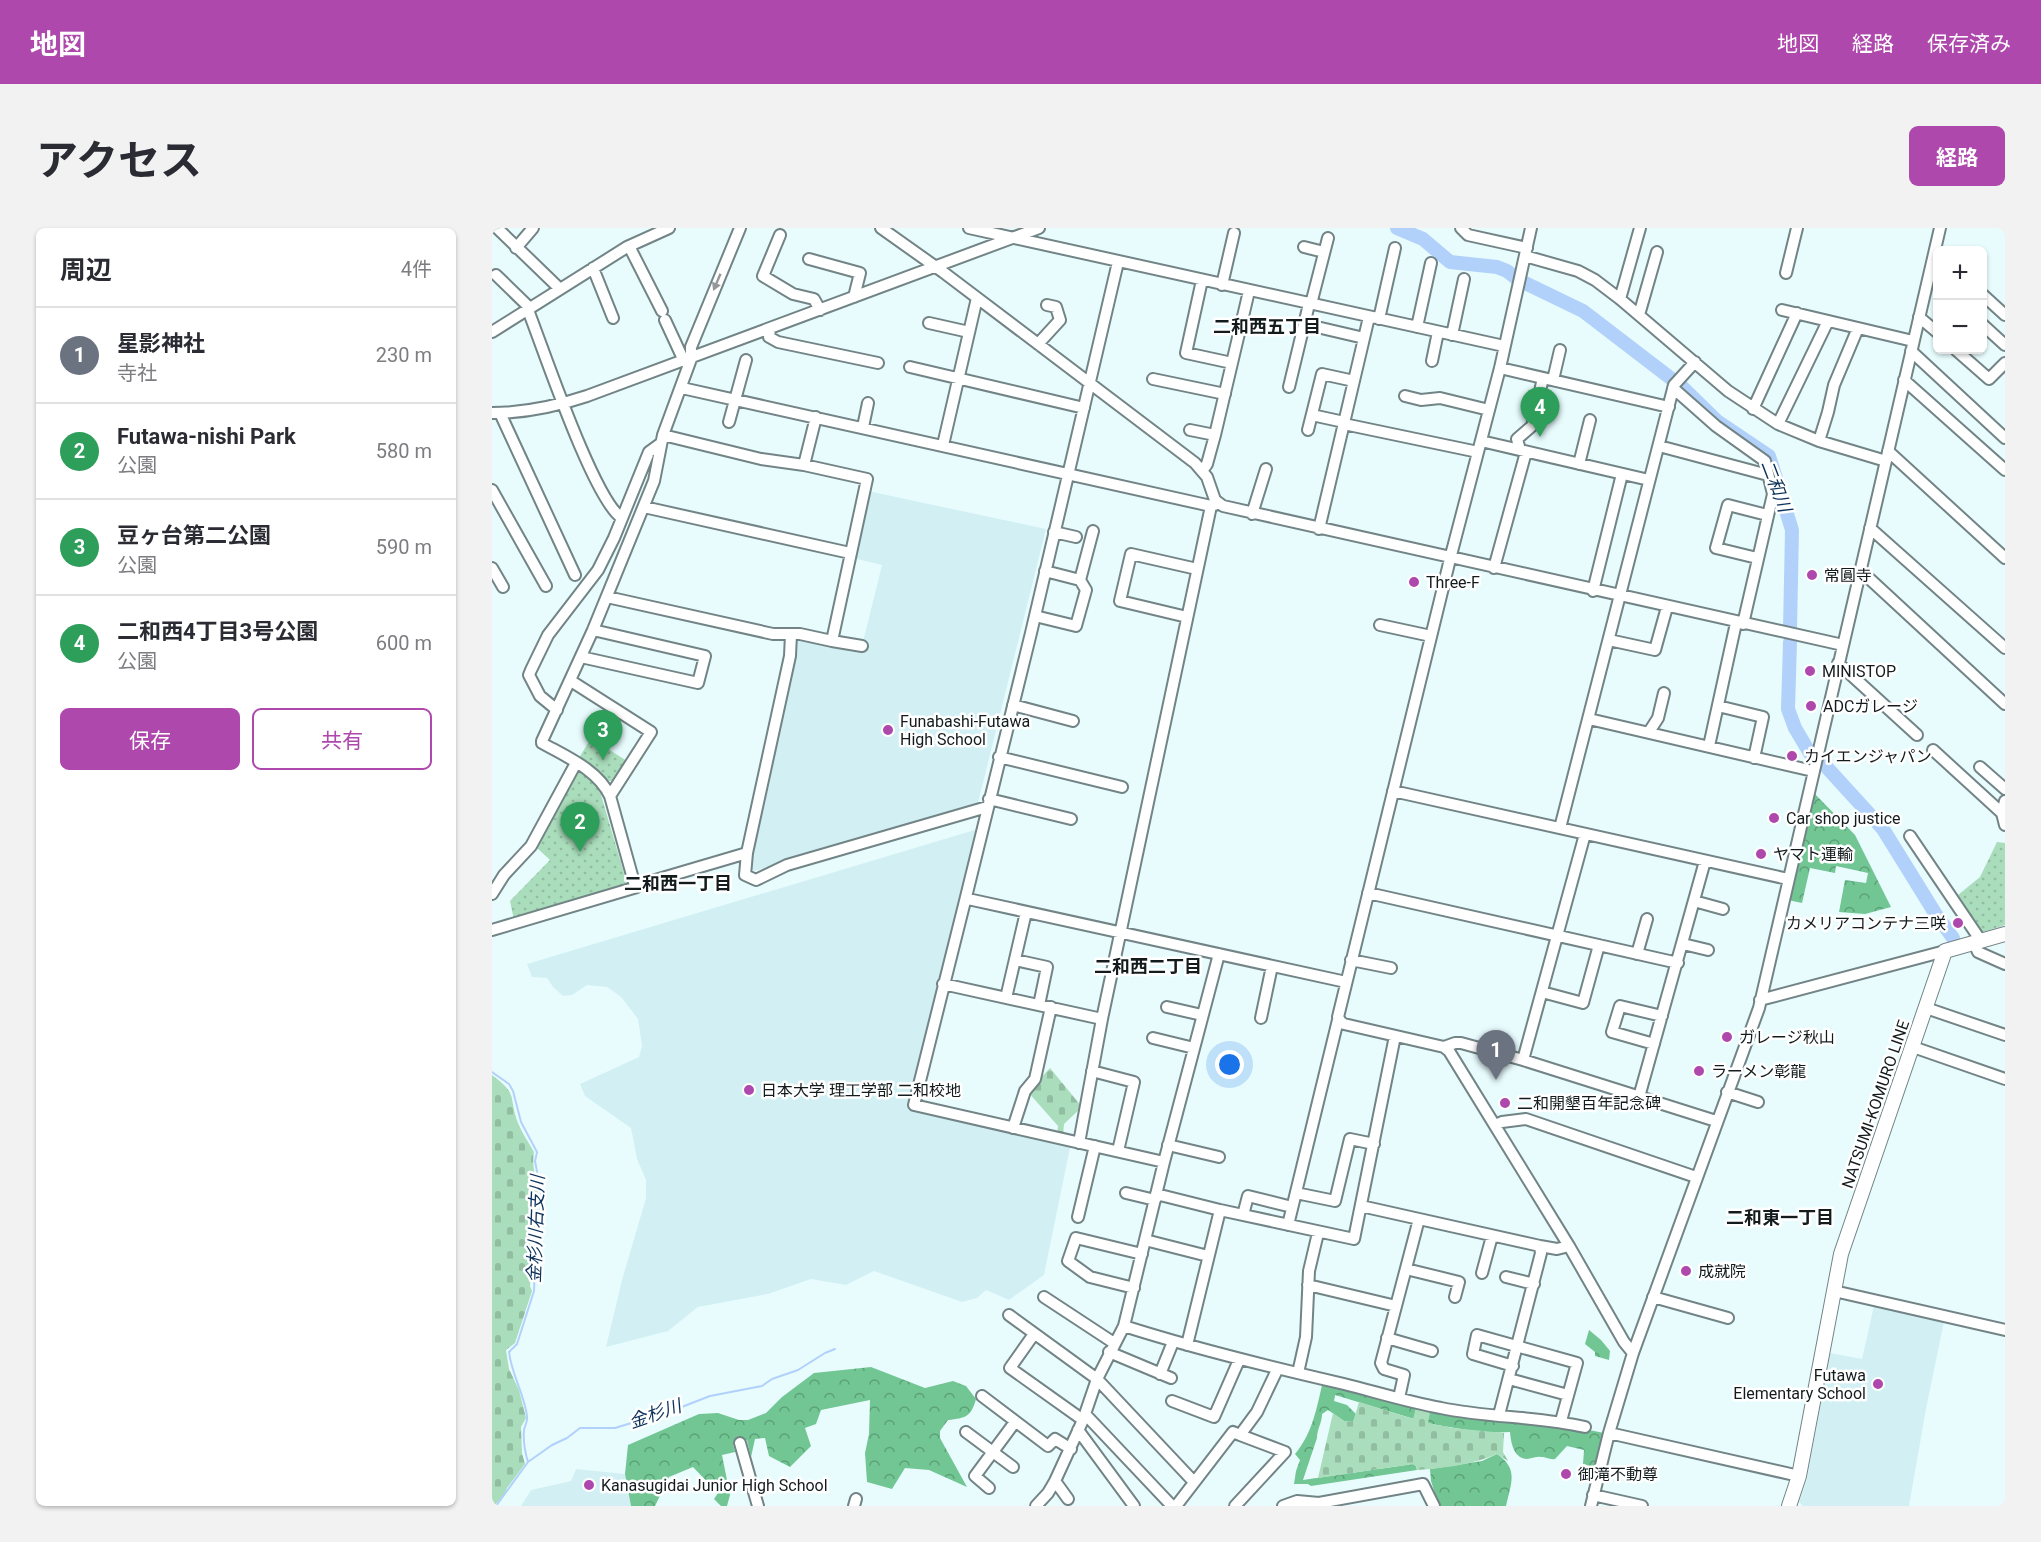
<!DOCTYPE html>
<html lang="ja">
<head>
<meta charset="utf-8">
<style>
  body { margin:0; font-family:Roboto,"Noto Sans JP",sans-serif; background:#f2f2f3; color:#2b2b33 }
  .controls { position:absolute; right:18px; top:18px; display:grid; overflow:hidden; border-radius:9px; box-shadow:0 2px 4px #0004 }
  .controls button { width:54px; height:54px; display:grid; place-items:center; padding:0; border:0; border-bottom:2px solid #e1e1e2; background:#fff; color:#2b2b33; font:30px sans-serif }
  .you { position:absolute; left:738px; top:837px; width:21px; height:21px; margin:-15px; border:4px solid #fff; border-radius:50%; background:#1a73e8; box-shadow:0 0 0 9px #1a73e833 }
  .badge { display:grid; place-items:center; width:39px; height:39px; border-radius:50%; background:#af48ac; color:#fff; font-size:20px; font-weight:700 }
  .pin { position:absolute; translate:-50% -50px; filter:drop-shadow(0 2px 3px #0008) }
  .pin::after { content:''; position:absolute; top:32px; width:21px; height:18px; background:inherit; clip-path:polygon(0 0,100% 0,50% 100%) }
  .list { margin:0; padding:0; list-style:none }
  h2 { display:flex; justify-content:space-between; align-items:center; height:78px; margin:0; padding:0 24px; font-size:26px }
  h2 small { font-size:20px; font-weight:400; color:#7c7c81 }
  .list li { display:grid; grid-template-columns:39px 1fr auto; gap:18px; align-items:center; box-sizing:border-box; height:96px; padding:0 24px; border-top:2px solid #e1e1e2 }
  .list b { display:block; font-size:22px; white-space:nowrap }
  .list p { margin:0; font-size:20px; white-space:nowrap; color:#7c7c81 }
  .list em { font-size:20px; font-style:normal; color:#7c7c81 }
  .actions { display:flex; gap:12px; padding:18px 24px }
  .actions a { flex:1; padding:14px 0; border:2px solid #af48ac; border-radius:9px; text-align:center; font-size:21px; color:#af48ac }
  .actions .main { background:#af48ac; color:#fff }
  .map { position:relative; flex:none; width:1513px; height:1278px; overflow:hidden; border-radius:9px }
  header { display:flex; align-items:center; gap:36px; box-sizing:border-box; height:84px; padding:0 30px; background:#af48ac; color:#fff }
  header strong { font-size:28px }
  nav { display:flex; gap:33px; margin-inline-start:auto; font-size:21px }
  .intro { display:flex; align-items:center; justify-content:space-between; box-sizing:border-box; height:144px; padding:0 36px }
  h1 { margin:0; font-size:42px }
  .button { padding:15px 27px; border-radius:9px; background:#af48ac; color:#fff; font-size:21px; font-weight:700 }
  main { display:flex; gap:36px; padding:0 36px }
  aside { flex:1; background:#fff; border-radius:9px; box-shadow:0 2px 4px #0004 }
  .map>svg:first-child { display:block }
  .built { fill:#d2f0f4 }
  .grass { fill:url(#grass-dots) }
  .forest { fill:url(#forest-crowns) }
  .cemetery { fill:url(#cemetery-stones) }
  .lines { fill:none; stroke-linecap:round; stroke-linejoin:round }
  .stream { stroke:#b1d1fb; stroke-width:2 }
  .river { stroke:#b1d1fb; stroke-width:14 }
  .minor-casing { stroke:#728486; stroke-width:14 }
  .major-casing { stroke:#728486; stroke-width:16 }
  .minor { stroke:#fff; stroke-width:10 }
  .major { stroke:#fff; stroke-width:14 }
  .oneway { fill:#959899 }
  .poi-dot { fill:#af48ac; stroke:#fff; stroke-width:2 }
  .labels { text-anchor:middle; stroke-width:5; stroke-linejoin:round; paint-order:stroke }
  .poi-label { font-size:16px; fill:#131b1c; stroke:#fff; text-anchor:start }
  .street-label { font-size:16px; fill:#131b1c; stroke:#fff }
  .neighbourhood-label { font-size:18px; font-weight:bold; fill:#131b1c; stroke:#fff }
  .water-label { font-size:18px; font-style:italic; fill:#0c315a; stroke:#fff }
</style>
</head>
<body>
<header>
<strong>地図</strong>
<nav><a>地図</a><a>経路</a><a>保存済み</a></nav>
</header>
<div class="intro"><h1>アクセス</h1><a class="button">経路</a></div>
<main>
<aside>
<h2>周辺<small>4件</small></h2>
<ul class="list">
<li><span class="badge" style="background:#6b7280">1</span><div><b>星影神社</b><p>寺社</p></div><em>230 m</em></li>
<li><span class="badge" style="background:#2e9e5b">2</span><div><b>Futawa-nishi Park</b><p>公園</p></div><em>580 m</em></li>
<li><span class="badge" style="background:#2e9e5b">3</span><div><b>豆ヶ台第二公園</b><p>公園</p></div><em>590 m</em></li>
<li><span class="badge" style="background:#2e9e5b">4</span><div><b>二和西4丁目3号公園</b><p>公園</p></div><em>600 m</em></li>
</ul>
<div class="actions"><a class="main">保存</a><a>共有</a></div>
</aside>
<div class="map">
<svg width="1513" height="1278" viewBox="0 0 1513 1278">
  <defs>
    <pattern id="grass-dots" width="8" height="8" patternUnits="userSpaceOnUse" patternTransform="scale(1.5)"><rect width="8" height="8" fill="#a9ddbb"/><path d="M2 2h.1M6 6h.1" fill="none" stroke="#91bda0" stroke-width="1.8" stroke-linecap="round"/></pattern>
    <pattern id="forest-crowns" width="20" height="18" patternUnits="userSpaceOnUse" patternTransform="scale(1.5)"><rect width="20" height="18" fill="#71c693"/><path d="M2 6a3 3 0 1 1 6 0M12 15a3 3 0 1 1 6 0" fill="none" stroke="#5ca077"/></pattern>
    <pattern id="cemetery-stones" width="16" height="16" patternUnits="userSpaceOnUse" patternTransform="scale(1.5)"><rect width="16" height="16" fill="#a9ddbb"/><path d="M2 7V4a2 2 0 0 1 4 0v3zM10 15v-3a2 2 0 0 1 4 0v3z" fill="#91bda0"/></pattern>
  </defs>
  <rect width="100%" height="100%" fill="#e8fcfe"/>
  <path class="built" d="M 376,263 L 554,301 L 486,575 L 262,643 L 257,638 L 304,413 L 306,410 L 369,422 L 390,337 L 361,330 Z
    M 486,601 L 419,881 L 579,915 L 552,1047 L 517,1072 L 494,1062 L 485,1070 L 470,1074 L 382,1043 L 354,1057 L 319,1051 L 276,1066 L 206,1079 L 176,1103 L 114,1119 L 130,1052 L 154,970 L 154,952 L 145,931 L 139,900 L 93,868 L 88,856 L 147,829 L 150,818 L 146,791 L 129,769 L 115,759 L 95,757 L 80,767 L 71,768 L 61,759 L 55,750 L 40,749 L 35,736 Z
    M 1383,1073 L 1453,1089 L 1434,1181 L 1417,1278 L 1311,1278 L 1307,1274 L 1315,1251 L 1338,1125 L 1370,1131 Z
    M 84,1241 L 133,1246 L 139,1278 L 29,1278 L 39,1262 L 79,1253 Z"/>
  <path class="grass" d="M 99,510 L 135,533 L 122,553 L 115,553 L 105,542 L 87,530 Z
    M 84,542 L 103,554 L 107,560 L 136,659 L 22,692 L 18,673 L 58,632 L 42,617 Z
    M 1505,614 L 1513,615 L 1513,697 L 1491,704 L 1466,667 L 1488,649 Z"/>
  <path class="forest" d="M 1321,564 L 1363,607 L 1399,679 L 1373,686 L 1347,684 L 1353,652 L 1374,655 L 1376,645 L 1344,638 L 1343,645 L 1318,640 L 1310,675 L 1296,672 Z
    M 1097,1102 L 1109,1112 L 1118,1123 L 1117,1132 L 1103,1128 L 1103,1124 L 1093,1116 Z
    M 379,1139 L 433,1160 L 461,1153 L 474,1158 L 484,1171 C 479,1189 474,1190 456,1192 L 448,1203 L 448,1210 L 475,1259 L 437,1242 L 413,1240 L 400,1261 L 375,1254 L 373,1225 L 377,1206 L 378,1172 L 329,1182 L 324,1196 L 313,1200 L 319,1218 L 298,1239 L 277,1228 L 273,1210 L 263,1211 L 259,1229 L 255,1212 L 241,1216 L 243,1224 L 230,1227 L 238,1267 L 235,1278 L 229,1278 L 222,1271 L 226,1265 L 201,1239 L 177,1249 L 163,1278 L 139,1278 L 133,1246 L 136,1217 L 207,1186 L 226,1185 L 247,1192 L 256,1192 L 274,1185 L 290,1169 L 322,1145 Z
    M 831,1153 C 924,1175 1019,1186 1112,1205 L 1103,1240 L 1091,1236 L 1092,1222 L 1075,1218 L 1063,1231 C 1057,1232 1055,1229 1049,1229 C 1045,1228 1039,1231 1035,1231 C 1021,1230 1019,1214 1018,1204 C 990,1206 962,1200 935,1195 L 937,1185 L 924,1180 L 922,1191 L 843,1167 L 842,1173 L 855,1177 L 864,1186 L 861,1194 L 852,1193 L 836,1182 L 830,1186 C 830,1195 825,1201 825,1210 L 811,1252 L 921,1236 L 924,1238 L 925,1242 L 819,1258 L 816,1256 L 802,1256 L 804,1243 L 808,1232 L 803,1226 C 821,1205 825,1178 831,1153 Z
    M 1005,1226 C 1027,1241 1019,1255 1014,1278 L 947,1278 L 939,1253 L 938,1241 L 990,1233 Z"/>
  <path class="cemetery" d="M 558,840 L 590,879 L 572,896 L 571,907 L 565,906 L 566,898 L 536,864 Z
    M 0,847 C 27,867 16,868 26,895 C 30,905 37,915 42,924 C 39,940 46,954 46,970 C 46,1000 42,1029 38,1058 L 40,1063 L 23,1115 L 14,1122 L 17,1141 L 27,1162 L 34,1190 L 29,1199 L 30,1225 L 33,1236 L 15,1260 L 13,1266 L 2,1278 L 0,1278 Z
    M 867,1174 L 921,1191 L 924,1180 L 938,1185 L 936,1195 L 961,1200 L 1012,1205 L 1011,1224 L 1016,1233 L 1005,1226 C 980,1237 952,1240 925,1242 L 924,1238 L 921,1236 L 826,1250 L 841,1185 L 852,1193 L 861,1194 Z"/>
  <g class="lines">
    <path class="stream" d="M 0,844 L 17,856 L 21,863 L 29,894 L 45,924 L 43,933 L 49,965 L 48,1007 L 43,1038 L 42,1063 L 25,1116 L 17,1124 C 20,1148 32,1165 35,1188 C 36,1193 33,1197 32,1202 C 31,1212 33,1224 36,1234
      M 4,1278 L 36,1234 L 60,1217 L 75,1210 L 88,1200 L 123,1200 L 182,1182 L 218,1168 L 270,1158 L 280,1151 L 306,1142 L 333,1125 L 343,1121"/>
    <path class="river" d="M 905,0 L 931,11 L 958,34 L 1005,39 L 1015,43 L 1024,50
      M 1029,53 L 1091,83 L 1181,152
      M 1186,155 L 1225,193 L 1277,228 L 1300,302 L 1298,401
      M 1298,414 L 1296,481 L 1303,500 L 1319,527
      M 1329,533 L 1391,601 L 1443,685 L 1461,710"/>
    <g class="minor-casing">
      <path id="minor" d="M 5,0 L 67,60
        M 248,0 L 199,119 L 199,131 L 171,207 L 162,253 L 101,402 L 50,513 L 50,515 C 75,529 106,542 118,568 L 143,658 L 255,625 L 298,428 L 299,406
        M 389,0 L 451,44 L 703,235 L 715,249 L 723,272 L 731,278 L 1351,417
        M 477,0 L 1012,118
        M 969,0 L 976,7 L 1035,20
        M 1039,0 L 1008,140 L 958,331 L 846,789 L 849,794 L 852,796 L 952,819 L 957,823 L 1077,1018 L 1132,1114 L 1141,1125
        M 288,7 L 271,48 L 301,66 L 322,71 L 328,82
        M 137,18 L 170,83
        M 812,19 L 832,24
        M 24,20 L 41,0
        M 1033,28 L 1086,43 L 1103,52 L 1128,71 L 1236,163 L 1286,196 L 1327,213 L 1394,233
        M 317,31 L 368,45 L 362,69
        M 626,34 L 539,405 L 474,669 L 476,671 L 854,754
        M 101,40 L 121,90
        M 1294,45 L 1305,0
        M 4,47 L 38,80
        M 710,52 L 694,125 L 740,135
        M 730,57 L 742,5
        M 1490,66 L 1513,87
        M 1128,71 L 1148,0
        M 819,76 L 836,10
        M 36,82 C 51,120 102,273 130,290
        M 1290,82 L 1421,113
        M 1147,87 L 1165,24
        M 1427,89 L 1446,105
        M 887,91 L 903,20
        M 173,92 L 192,133
        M 437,95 L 477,104
        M 812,96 L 872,110
        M 1490,96 L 1513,117
        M 925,99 L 939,35
        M 278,101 L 277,109 L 286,114 L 386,135
        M 0,104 L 135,19 L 177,0
        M 960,107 L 972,51
        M 546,116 L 568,92 L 564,79 L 555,77
        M 1464,122 L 1497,151 L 1513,135
        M 1419,123 L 1513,210
        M 940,133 L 946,104
        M 418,139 L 592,180
        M 1008,140 L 1177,179
        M 661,151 L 733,166
        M 1061,152 L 1068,122
        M 1412,152 L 1513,242
        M 797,159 L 817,76
        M 190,160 L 719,278 L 725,276
        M 1181,160 L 1224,198 L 1273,233 L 1281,266 L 1251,396
        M 913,168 L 929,172 L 948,170 L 997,182
        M 1261,181 L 1305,85
        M 0,185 C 33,185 65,178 95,168 L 547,0
        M 8,185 L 83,347
        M 820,187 L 852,194
        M 237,194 L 254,132
        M 852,196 L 986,224
        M 1286,196 L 1336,93
        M 371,199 L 376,175
        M 698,202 L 723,207
        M 816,202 L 830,146 L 862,153
        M 989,213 L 1157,252
        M 1327,213 L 1336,184 L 1342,157 L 1366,100
        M 451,217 L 485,70
        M 1167,218 L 1276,247
        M 1028,222 L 1025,211 L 1040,198 L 1051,150
        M 1396,223 L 1513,330
        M 1087,236 L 1098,192
        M 312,237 L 324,189
        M 710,243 L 715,236 L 723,207 L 757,63
        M 0,262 L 54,358
        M 152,279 L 358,325
        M 760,286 L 774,241
        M 1378,300 L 1513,420
        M 827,301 L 877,89
        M 562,304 L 584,309
        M 1265,330 L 1224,320 L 1236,277 L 1275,287
        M 0,340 L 11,359
        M 1002,340 L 1034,224
        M 1368,342 L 1513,476
        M 553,343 L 588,352
        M 1101,363 L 1130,246
        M 115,369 L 281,406 L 308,406 L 340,413 L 375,251 L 312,237 L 269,231 L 171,207
        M 543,388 L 584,398 L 594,362 L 588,352 L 601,303
        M 695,389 L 628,373 L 639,326 L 705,341
        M 888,397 L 939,408
        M 1117,412 L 1163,422 L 1175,379
        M 340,413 L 370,418
        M 89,429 L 206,455 L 213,428 L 101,402
        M 1346,435 L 1425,507
        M 79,453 L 159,504 L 118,568
        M 521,477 L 581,493
        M 1226,478 L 1271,489 L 1262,530
        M 65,482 L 48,468 L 37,447 L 39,442 L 56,407 L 106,342 L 122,310 L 157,224 L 168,216
        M 1097,491 L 1321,543
        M 1157,504 L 1166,490 L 1172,465
        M 1217,518 L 1244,395
        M 1441,522 L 1510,585
        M 507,529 L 630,559
        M 1488,539 L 1513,561
        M 901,563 L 1296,651
        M 497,571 L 579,591
        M 1513,573 L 1510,585 L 1513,597
        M 1068,600 L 1182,157 L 1203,134
        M 1418,608 L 1489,713
        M 255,625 L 253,647 L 264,652 L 295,637 L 495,579
        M 876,665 L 1186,735
        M 0,666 L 12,647 L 39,618 L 84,535
        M 474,669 L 422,877 L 672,934
        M 1202,673 L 1231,681
        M 0,702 L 145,659
        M 1482,715 L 1486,724 L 1513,736
        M 1191,716 L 1216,722
        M 1145,726 L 1155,691
        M 523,732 L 555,739 L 547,777
        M 859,732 L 899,740
        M 451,756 L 610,791
        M 1050,764 L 1091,775 L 1107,717
        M 514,770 L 534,684
        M 1268,772 L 1453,723
        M 675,779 L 710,787
        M 1434,780 L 1513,807
        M 769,790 L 780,738
        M 661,810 L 702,820
        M 1162,816 L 1120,804 L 1128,778 L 1170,788
        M 952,819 L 963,815 L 969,815 L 1031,832 L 1224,893
        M 1421,819 L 1513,851
        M 1031,832 L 1093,606
        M 600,843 L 642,854 L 626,923
        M 1235,864 L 1266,874
        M 1147,869 L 1213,633
        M 1003,897 L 1010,894 L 1034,891 L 1204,949
        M 521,900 L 533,863 L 543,851 L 559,779
        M 587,915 L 610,791 L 719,278
        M 676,917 L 727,929
        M 634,965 L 663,972
        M 804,965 L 843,973 L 858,911 L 882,916
        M 664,966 L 728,982 L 862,1011 L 903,808
        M 869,978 L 1048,1018 L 1065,1021 L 1077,1018
        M 751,987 L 756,968 L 800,979
        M 586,989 L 603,918
        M 796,997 L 846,792
        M 653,1012 L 716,1028
        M 914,1041 L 967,1054 L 963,1069
        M 990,1045 L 1000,1008
        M 1014,1049 L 1042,1056
        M 816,1057 L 904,1078
        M 642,1060 L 598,1049 L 576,1033 L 584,1010 L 650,1026
        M 1342,1063 L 1513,1102
        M 552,1069 L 622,1115
        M 1161,1069 L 1236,1090
        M 517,1087 L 605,1151 L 702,1254
        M 632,1098 C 704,1121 778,1139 852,1156 C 884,1164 916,1174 949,1180 C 997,1190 1045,1188 1093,1199
        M 542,1106 L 518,1140 L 591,1192
        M 895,1110 L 940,1123
        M 695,1117 L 728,982
        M 617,1124 L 679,1150
        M 1021,1138 L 981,1126 L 985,1107 L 1085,1135 L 1069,1193
        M 806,1145 L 814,1109 L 817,1043 L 826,1005
        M 668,1146 L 681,1114
        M 1017,1151 L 1076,1167
        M 490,1168 L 556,1218 L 563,1211 L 579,1221
        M 907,1170 L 912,1147 L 892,1141 L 889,1135 L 927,991
        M 680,1173 L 722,1189 L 747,1132
        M 593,1186 L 680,1278
        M 1007,1187 L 1049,1025 L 1048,1018
        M 586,1202 L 642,1278
        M 474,1204 L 521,1239
        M 1117,1205 L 1307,1248
        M 248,1215 L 266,1278
        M 563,1253 L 576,1271
        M 497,1260 L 483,1248 L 523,1194
        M 1101,1267 L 1150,1278
        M 362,1278 L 364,1271
        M 544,1278 L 556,1265 L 563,1253 L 591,1192 L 605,1151 L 632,1098 L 672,934 L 727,726
        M 684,1278 L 741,1204 L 748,1207 L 765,1184 L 785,1142
        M 743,1278 L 793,1224 L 748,1207
        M 791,1278 L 805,1273 L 827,1275 L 931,1256 L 942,1278
        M 1099,1278 L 1117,1205 L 1141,1125 L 1267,780 L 1448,0"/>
    </g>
    <g class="major-casing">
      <path id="major" d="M 1297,1278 L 1307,1248 L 1349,1026 L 1453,723 L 1513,706"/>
    </g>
    <use href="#minor" class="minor"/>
    <use href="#major" class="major"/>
  </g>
  <defs><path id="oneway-solid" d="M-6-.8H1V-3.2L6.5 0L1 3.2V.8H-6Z" transform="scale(1.5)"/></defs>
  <use class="oneway" href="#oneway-solid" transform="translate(225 54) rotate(113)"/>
  <g class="poi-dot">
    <circle cx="1320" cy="347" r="6"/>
    <circle cx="922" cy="354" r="6"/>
    <circle cx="1318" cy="443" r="6"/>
    <circle cx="1319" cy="478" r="6"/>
    <circle cx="396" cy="502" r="6"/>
    <circle cx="1300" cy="528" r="6"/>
    <circle cx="1282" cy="590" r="6"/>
    <circle cx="1269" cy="626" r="6"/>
    <circle cx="1466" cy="695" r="6"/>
    <circle cx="1235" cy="809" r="6"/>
    <circle cx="1207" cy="843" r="6"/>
    <circle cx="257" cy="862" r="6"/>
    <circle cx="1013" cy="875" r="6"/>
    <circle cx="1194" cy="1043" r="6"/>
    <circle cx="1386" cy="1156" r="6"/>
    <circle cx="1074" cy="1246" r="6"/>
    <circle cx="97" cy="1257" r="6"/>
  </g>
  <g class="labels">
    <g class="poi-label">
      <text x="1332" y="353">常圓寺</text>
      <text x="934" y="360">Three-F</text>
      <text x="1330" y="449">MINISTOP</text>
      <text x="1331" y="484">ADCガレージ</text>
      <text x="408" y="499">Funabashi-Futawa<tspan x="408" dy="18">High School</tspan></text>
      <text x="1312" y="534">カイエンジャパン</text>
      <text x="1294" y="596">Car shop justice</text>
      <text x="1281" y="632">ヤマト運輸</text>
      <text x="1454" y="701" text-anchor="end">カメリアコンテナ三咲</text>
      <text x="1247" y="815">ガレージ秋山</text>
      <text x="1219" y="849">ラーメン彰龍</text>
      <text x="269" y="868">日本大学 理工学部 二和校地</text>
      <text x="1025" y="881">二和開墾百年記念碑</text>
      <text x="1206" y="1049">成就院</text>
      <text x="1374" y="1153" text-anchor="end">Futawa<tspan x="1374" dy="18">Elementary School</tspan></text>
      <text x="1086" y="1252">御滝不動尊</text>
      <text x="109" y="1263">Kanasugidai Junior High School</text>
    </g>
    <g class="street-label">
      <text transform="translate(1383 876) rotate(-71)" y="6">NATSUMI-KOMURO LINE</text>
    </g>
    <g class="neighbourhood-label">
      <text x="775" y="105">二和西五丁目</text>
      <text x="186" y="662">二和西一丁目</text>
      <text x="656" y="745">二和西二丁目</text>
      <text x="1288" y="996">二和東一丁目</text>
    </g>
    <g class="water-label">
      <text transform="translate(1284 258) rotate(69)" y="6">二和川</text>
      <text transform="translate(44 1001) rotate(-88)" y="6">金杉川右支川</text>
      <text transform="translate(163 1186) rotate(-19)" y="6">金杉川</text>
    </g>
  </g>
</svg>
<div class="controls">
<button>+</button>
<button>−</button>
</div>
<div class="you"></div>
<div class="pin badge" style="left:1004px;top:852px;background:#6b7280">1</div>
<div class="pin badge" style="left:88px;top:624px;background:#2e9e5b">2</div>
<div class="pin badge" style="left:111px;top:532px;background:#2e9e5b">3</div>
<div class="pin badge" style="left:1048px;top:209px;background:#2e9e5b">4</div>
</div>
</main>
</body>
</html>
